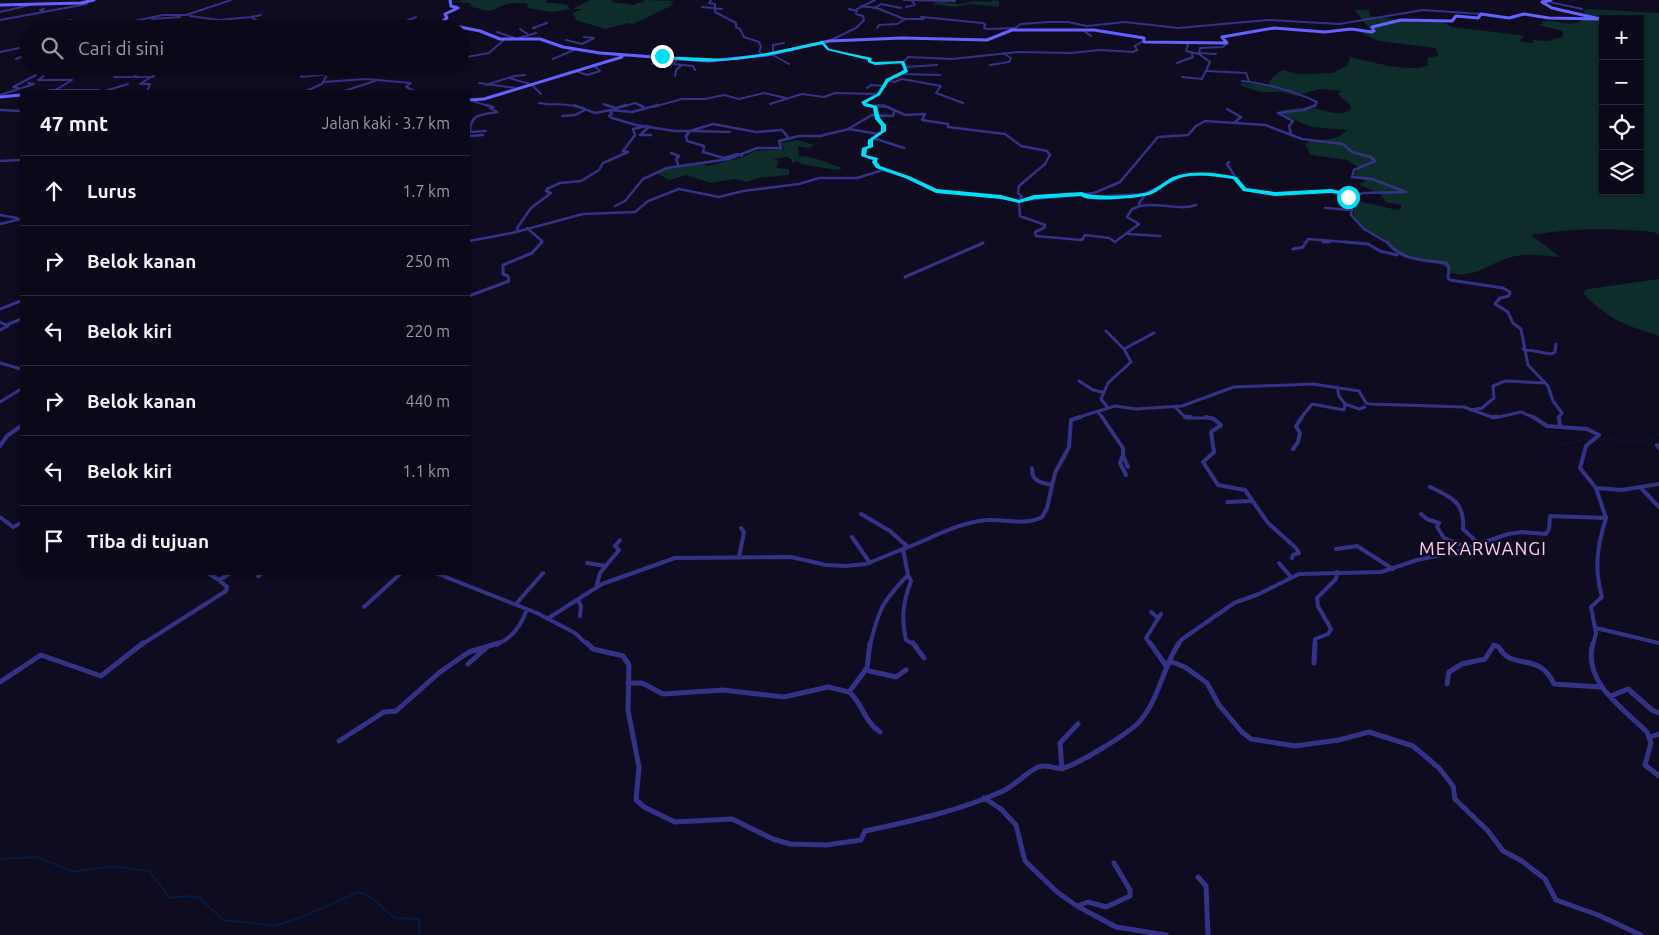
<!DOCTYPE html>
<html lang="id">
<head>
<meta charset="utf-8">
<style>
  body { margin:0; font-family:Ubuntu,sans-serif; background:#191626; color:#f1f3f6 }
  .controls { position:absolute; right:15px; top:15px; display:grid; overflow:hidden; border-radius:0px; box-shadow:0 1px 4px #0004 }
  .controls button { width:45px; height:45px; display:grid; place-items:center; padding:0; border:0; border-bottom:1px solid #2b2938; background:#0b0819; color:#f1f3f6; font:25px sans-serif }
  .stop { position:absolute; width:15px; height:15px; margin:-11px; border:4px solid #00def6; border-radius:50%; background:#fff }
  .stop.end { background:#00def6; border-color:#fff; box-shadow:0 1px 5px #0008 }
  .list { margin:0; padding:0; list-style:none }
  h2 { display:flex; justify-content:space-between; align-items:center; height:65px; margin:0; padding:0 20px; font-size:21px }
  h2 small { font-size:16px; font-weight:400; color:#9a9aa2 }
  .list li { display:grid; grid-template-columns:32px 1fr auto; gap:15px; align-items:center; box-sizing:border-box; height:70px; padding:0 20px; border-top:1px solid #2b2938 }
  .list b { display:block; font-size:19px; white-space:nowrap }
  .list em { font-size:16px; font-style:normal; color:#9a9aa2 }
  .icon { flex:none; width:28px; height:28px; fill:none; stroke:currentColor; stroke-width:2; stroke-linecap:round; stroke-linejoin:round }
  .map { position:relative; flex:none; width:1659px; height:935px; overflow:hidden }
  .search { position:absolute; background:#0b0819; box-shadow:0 1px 4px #0004; left:20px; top:20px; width:450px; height:55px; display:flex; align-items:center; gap:12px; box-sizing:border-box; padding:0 18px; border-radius:28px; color:#9a9aa2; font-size:19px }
  .panel { position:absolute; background:#0b0819; box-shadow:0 1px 4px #0004; left:20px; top:90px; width:450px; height:485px; border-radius:0px }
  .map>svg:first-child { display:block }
  .green { fill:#0e2c2a; fill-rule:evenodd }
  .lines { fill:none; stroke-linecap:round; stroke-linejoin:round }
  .stream-far1 { stroke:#051b40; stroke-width:1 }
  .stream { stroke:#051b40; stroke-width:2 }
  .street-far4 { stroke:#343285; stroke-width:2 }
  .street-far3 { stroke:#343285; stroke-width:2.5 }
  .street-far2 { stroke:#343285; stroke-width:3 }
  .street-far1 { stroke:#343285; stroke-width:4 }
  .street { stroke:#343285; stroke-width:5 }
  .secondary { stroke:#6662ff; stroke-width:3 }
  .route { fill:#00def6 }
  .labels { text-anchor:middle; stroke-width:4.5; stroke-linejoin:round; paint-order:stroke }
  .quarter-label { font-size:18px; letter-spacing:1px; fill:#ffcded; stroke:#0f0b21 }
</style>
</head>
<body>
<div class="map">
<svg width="1659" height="935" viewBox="0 0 1659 935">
  <rect width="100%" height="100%" fill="#0f0b21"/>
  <path class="green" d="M 464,0 L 548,0 L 545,2 L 569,5 L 568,7 L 570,9 L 551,12 L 528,8 L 527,3 L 510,3 L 489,11 L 472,7 L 469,3 L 453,2 Z
    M 590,0 L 615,0 L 611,2 L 636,5 L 636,3 L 644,2 L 644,0 L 675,1 L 671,3 L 673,5 L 633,24 L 628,23 L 605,29 L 576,20 L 573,13 L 582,9 L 573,9 Z
    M 993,0 L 999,1 L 999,7 L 971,4 L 955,7 L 931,4 L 939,1 L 959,4 L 975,1 L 991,2 Z
    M 1588,9 L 1659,13 L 1659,234 L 1653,232 C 1612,228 1572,228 1531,235 L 1560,257 C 1546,256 1530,253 1516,256 C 1489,261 1479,279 1450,273 L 1447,268 L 1438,263 L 1399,255 L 1385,239 L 1367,231 L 1354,218 L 1353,210 L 1359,202 L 1363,202 L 1397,210 L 1401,209 L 1401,205 L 1386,202 L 1380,194 L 1358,184 L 1366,181 L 1354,175 L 1359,168 L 1347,160 L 1311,155 L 1305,144 C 1317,136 1333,145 1347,130 L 1311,127 L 1278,112 C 1286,109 1301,107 1309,108 C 1323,108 1339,119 1351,109 L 1351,106 L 1337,93 L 1343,91 L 1319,89 L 1297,96 L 1280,92 L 1260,92 L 1239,85 L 1242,83 L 1268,85 L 1272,78 L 1282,70 L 1298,74 L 1333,73 L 1348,65 L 1350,57 C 1370,61 1410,74 1428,65 L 1427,58 L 1438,56 L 1436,48 L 1379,41 L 1359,32 L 1370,30 L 1355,10 L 1369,10 L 1370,16 L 1393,19 L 1395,22 L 1422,20 L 1444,22 L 1451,27 L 1521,35 L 1524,36 L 1519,41 L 1534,43 L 1532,40 L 1548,41 L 1562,37 L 1563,31 L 1539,25 L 1543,23 L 1542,21 C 1559,19 1574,31 1588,15 L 1582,11 ZM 1603,19 L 1640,19 L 1640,191 L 1603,191 Z
    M 798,140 L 814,145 L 809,148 L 798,146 L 799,156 C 815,156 828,164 843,168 L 838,170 L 804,165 L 797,161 L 791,164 L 792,160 L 787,157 L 773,159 L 779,161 L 776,168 L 789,169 L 789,175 L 757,178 L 747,182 L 735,179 L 710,183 L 687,175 L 669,180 L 657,173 C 673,166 691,159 708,166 L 743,157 L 755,151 L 784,149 L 781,143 Z
    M 1659,279 L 1659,336 C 1625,325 1609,320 1584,294 L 1584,291 L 1588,289 Z"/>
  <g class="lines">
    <path class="stream-far1" d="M 1598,438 C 1619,440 1640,448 1659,434
      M 1545,456 L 1559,446 L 1594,437"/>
    <path class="stream" d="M 0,859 L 38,857 L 73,872 L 112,866 L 149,871 L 170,898 L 188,896 L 200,898 L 223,920 L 275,926 L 302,917 L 359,892 L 369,896 L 395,918 L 419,919 L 419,935"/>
    <path class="street-far4" d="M 711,0 L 709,3 L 715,4 L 715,12 L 736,23 L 736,27 L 740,29 L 744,37 L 759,42 L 761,47 L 759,52 L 764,55
      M 904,0 L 955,1
      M 1545,1 L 1582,9
      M 861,6 L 877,8 L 904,19 L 924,19 L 921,17 L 923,17 L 982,23 L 985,24 L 984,28 L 988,29 L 1015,28
      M 702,7 L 722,9
      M 906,7 L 915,5 L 912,1
      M 875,8 L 881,4 L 901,8
      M 44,9 L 40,10 L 44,12
      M 849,9 L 857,11
      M 0,12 L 30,5
      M 190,16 L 219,20 L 251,17 L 256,20 L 247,26 L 257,29
      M 251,17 L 261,15
      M 152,19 L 180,17
      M 0,20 L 87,4
      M 127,24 L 151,29
      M 157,28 L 180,23 L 187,25
      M 535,28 L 533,28 L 547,23
      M 877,28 L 879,25 L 897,24 L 904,20
      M 46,29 L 71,20
      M 96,29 L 163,15 L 186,15 L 231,0
      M 188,29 L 204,27
      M 267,29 L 277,29
      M 386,29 L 416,17
      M 520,29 L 529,35
      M 1012,30 L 1021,24 L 1048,22 L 1068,22 L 1087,26 L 1125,22 L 1178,28 L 1268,20 L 1339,24 L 1423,10 L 1481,14
      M 1084,31 L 1091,36
      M 497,32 L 515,38
      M 519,38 L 536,33
      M 566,40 L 582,44 L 594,38 L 584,37
      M 829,41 L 856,28 L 864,20 L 863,16 L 856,14 L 857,9 L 875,0
      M 823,43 L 828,49 L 870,59 L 869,62 L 875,64 L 904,63 L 906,71 L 887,80 L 881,91 L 863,102 L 865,105 L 873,107
      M 0,52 L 29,46
      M 773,53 L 773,45 L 784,43
      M 1199,53 L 1216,54
      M 771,54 L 789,64
      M 1199,54 L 1200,48 L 1223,47 L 1227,43
      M 661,57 L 671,53
      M 461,58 L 489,53 L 505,39
      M 16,59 L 29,54
      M 553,59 L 576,49
      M 678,59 L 672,64 L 693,66 L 695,70
      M 903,62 L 908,57 L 952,59 L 1018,52 L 1071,53 L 1100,50 L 1133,52 L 1137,50 L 1135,46 L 1143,41
      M 1177,63 L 1193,57 L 1191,52
      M 652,64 L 658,60 L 658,57
      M 990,65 L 1009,62 L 1011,58 L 1003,53
      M 905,67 L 937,65
      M 319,69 L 303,71 L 301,77 L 340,73
      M 576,71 L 587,75 L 600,71 L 593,65
      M 1207,71 L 1246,73 L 1249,81
      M 320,72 L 330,71
      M 904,74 L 940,75
      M 44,76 L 38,80 L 72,80
      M 675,76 L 676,70 L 682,65
      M 114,77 L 154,77
      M 133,77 L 139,73
      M 1182,77 L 1202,79 L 1210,62 L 1199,54 L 1186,51 L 1188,45 L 1185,42
      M 509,78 L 530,84
      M 887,80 L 894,82 L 902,79 L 941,86 L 936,93 L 963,103
      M 1242,81 C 1264,83 1297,92 1317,102 L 1314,107
      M 323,82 L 366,79 L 411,83 L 406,87 L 415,91
      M 479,83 L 516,88
      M 140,84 L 167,67
      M 142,84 L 150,84 L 147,91
      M 531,84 L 541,94
      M 486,85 L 514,76 L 525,75
      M 18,88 L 13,87 L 36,75
      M 867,88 L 871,85 L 885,86
      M 54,91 L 72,80
      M 105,91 L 128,84
      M 306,91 L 322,84 L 332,66
      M 344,91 L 375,81
      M 0,95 L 34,84 L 28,83
      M 473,101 L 491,107
      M 539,103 C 552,106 564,102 577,107
      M 603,104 L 611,107
      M 770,104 L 802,94 L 824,97 L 835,93 L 877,94
      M 875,106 L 886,107
      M 622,107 L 635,103 L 643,107
      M 653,107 L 682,99 L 705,99 L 724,95 L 739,99 L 764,93 L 786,98"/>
    <path class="street-far3" d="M 574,105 L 595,113 L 611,110 L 632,112 L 658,105
      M 607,105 L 615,108
      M 640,105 L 644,107
      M 866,105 L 875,107 L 878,119 L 884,125 L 883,131 L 870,140 L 870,147 L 864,148 L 863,156 L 876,159 L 874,163 L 883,169
      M 883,105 L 905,115 L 925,114 L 922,120 L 948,124 L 948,127 L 1005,134 L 1021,146 L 1047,151 L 1050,155 L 1045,164 L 1019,186 L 1018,193 L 1022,197 L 1020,199 L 1023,200
      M 875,106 L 880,105
      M 616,108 L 626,105
      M 1227,109 L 1241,117 L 1234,123
      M 0,110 L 21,111
      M 610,111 L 612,114 L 609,116 L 612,118 L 636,125 L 675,131 L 690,131 L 713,124 L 756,132 L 782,130 L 788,137
      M 562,116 L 575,115 L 585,110
      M 650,126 L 640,135 L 651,135
      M 848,129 L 872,115 L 893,116 L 894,112
      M 486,131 L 470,132 C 470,113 482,115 497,112 L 490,108 L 493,107 L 487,105
      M 690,131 L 686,136 L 687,141 L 704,146 L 703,152 L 724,158 L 738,154 L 742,156
      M 693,131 L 730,132
      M 1291,134 L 1289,126 L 1293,121 L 1278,113 L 1303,110 L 1316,105
      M 469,136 L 483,135
      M 873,138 L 904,148
      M 671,153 L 679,156 L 676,159 L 678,164
      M 0,161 L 21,160
      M 1229,162 L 1227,164 L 1243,189 L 1275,194 L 1331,191 L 1353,195
      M 1146,193 L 1182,176 L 1207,174 L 1235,178
      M 1019,202 L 1020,216 L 1045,225 L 1044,228 L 1035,232 L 1036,236 L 1082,240 L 1085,235 L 1109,238 L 1115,242 L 1139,224 L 1127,217 L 1132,209 L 1140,206 L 1139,203 L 1146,194 L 1085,197 L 1083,194
      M 615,206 L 625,201 L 643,179 L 667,168 L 729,159 L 757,148 L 781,148 L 779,141 L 799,136 L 820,136 L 849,129 L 878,134
      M 1141,206 C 1159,202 1179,211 1196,205
      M 1325,208 L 1352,210
      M 0,215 L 17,218
      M 0,224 L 21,219
      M 527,228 L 542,241 L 541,243
      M 518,231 L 517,228 L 531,208 L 551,193 L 546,191 L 547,189 L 560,183 L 581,181 L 599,170 L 603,163 L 628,152 L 623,151 L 635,135 L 633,129 L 647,126
      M 1128,234 L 1160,236
      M 469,241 L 512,233 L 583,214 L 635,212 L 648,201 L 679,189 L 719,197 L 743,191 L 799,184 L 819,178 L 857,178 L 883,170 L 907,177 L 936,191 L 1001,197 L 1016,201 L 1094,193 L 1120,182 L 1158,137 L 1188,135 L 1196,126 L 1205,121 L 1265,125 L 1302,139 L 1343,144 L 1352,152 L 1371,157 L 1375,161 L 1354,170 L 1352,177 L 1372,179 L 1406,192 L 1364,193 L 1348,197 L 1347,200 L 1352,206 L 1351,215 L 1364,229 L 1388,243
      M 1306,243 L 1308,239 L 1358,243"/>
    <path class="street-far2" d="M 1323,242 L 1330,242
      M 1345,242 L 1368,244 L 1380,251 L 1397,255
      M 1387,242 C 1402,261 1423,260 1446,263 L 1449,267 L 1448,278 L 1450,280 L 1503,288 L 1510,292 L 1509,296 L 1500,298 L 1495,304 L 1508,312 L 1513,323 L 1521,329 L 1528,365 L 1548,386 L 1553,401 L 1562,413 L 1558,418
      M 1293,249 L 1303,247 L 1306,242
      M 905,277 L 983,243
      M 469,296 L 509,281 L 508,276 L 503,274 L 503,265 L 532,253 L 542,242
      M 0,309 L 21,301
      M 0,322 L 8,326 L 0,330
      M 7,325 L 21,319
      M 1106,331 L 1124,349 L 1131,362 L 1108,383 L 1101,399 L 1108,408
      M 1124,349 L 1154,333
      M 1523,349 L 1551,354 L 1555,352 L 1556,344
      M 0,363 L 21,369
      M 1079,381 L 1093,390 L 1102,392
      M 0,402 L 21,389
      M 1345,404 L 1359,409 L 1365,407
      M 1175,407 L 1186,418 L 1212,418
      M 1471,410 L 1482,408 L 1494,398 L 1493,386 L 1505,381 L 1544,383
      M 1098,412 L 1103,418
      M 1076,418 L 1115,406 L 1136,409 L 1182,406 L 1234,387 L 1313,384 L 1359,391 L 1366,403 L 1370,404 L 1464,407 L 1494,418 L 1521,412 L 1535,418
      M 1301,418 L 1312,404 L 1344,410 L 1345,404 L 1339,396 L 1337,387"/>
    <path class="street-far1" d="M 1102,417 L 1123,448 L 1123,455 L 1128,467
      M 1185,417 L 1191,417
      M 1206,417 L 1214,419 L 1221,425 L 1211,432 L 1214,452 L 1203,462 L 1218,485 L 1245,490 L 1268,523 L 1296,548 L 1299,553 L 1293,555 L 1292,558
      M 1492,417 L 1497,417
      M 1533,417 L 1547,426 L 1560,427
      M 1657,445 L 1659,448
      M 0,446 L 7,436 L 21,426
      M 1293,449 L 1298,442 L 1300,433 L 1296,426 L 1302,417
      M 1123,455 L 1120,463 L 1126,475
      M 1032,468 C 1032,482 1040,482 1052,485
      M 1430,487 C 1452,497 1465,503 1463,529 L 1479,544
      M 1596,488 L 1622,490 L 1659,484
      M 1641,488 L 1659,507
      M 1227,502 L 1252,501
      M 861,514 L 890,531 L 908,547
      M 1421,514 L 1427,519 L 1439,523 L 1437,527 L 1444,538 L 1468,548
      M 0,517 L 13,527 L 21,523
      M 852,537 L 870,563
      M 1336,549 L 1357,546 L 1393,569
      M 739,557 L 744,532 L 741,528
      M 587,563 L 606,566
      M 1279,563 L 1291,577
      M 209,574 L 219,580
      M 438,574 L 537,613 L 575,633 L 588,645
      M 908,575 L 911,581 C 903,602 901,618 906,640 L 915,645
      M 258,576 L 261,574
      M 596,588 L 600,573 L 619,550 L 615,546 L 620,540
      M 578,600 L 581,606 L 580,616
      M 516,604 L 543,573
      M 364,607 L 400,574
      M 1151,612 L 1157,617
      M 547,619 L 602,584 L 675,558 L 791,557 L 826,565 L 846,566 L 866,564 L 903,549
      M 1596,628 L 1659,643
      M 141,645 L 226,591 L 227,587 L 219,580 L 229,574
      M 496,645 C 513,637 521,626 527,609
      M 870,645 C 879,609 882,602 908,575 L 903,549 C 931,539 958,522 988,520 C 1005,519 1026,526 1042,517 L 1047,508 L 1055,473 L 1069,447 L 1071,420 L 1080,417
      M 1151,645 L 1146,638 L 1161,614
      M 1178,645 L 1181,640 L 1234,603 L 1259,594 L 1299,574 L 1381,572 L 1417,560 L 1456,552 L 1508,534 L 1522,532 L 1546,534 L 1549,529 L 1550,516 L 1606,518 L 1596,488 L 1580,468 L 1586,446 L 1599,435 L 1587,429 L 1560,427 L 1559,417
      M 1315,645 L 1315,639 L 1328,634 L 1331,629 L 1318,606 L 1317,598 L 1336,579 L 1337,572
      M 1593,645 L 1596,633 L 1591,607 L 1602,597 C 1594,569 1597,546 1606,518"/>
    <path class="street" d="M 587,643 L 593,649 L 623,656 L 629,665 L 628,710 L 639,767 L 636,800 L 644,807 L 675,822 L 732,819 L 773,839 L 790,844 L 826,845 L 861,840 L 865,831 C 912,821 959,811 1003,791 C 1016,785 1025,773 1038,767 C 1047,763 1054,770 1063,768 C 1077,765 1131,732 1140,721 C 1159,699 1163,667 1179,643
      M 913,643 L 924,658
      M 1150,643 L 1167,667
      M 1593,643 C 1582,682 1623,708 1647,732 L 1651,743 L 1645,765 L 1659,776
      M 1169,661 L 1185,667 L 1207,683 L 1219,705 L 1242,732 L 1251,739 L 1295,746 L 1339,740 L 1369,732 L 1413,746 L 1439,768 L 1453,786 L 1455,799 L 1488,831 L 1503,851 L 1522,861 L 1545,879 L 1556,900 L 1598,915 L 1641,935
      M 1314,663 L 1315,643
      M 468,664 L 485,649
      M 865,670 L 896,677 L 906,670
      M 0,682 L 41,655 L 101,676 L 143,643
      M 628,683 L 642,683 L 663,694 L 723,690 L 784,697 L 828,687 L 849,692 L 867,668 L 870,643
      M 1447,684 L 1449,672 L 1462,664 L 1485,659 L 1494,645 L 1499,647 C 1512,672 1538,650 1554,684 L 1601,687
      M 849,692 C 863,703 862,719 880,732
      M 1611,696 L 1628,689 L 1652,710 L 1659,713
      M 1650,737 L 1659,734
      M 339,741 L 384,712 L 396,711 L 440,672 L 469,652 L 499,643
      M 1062,769 L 1060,743 L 1078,724
      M 984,798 L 1001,809 L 1016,825 L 1025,861 L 1057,892 L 1077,906 L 1116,927 L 1166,935
      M 1198,877 L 1206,886 L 1208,935
      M 1077,906 L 1088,902 L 1106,907 L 1130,896 L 1130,890 L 1114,863"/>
    <path class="secondary" d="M 450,0 L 451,6 L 458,8 L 445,14 L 447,18 L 440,23 L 480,31 L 500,39 L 540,39 L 563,47 L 600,53 L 709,61 L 767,55 L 829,41 L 902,38 L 987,40 L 1012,30 L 1094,30 L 1144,38 L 1144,42 L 1227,43 L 1222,37 L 1274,28 L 1325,32 L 1351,29 L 1372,32 L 1374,31 L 1372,27 L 1401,20 L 1452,21 L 1456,16 L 1478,18 L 1481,14 L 1509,18 L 1524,14 L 1549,18 L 1600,19 L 1552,8 L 1542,2 L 1551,0
      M 0,5 L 81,3 L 94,0
      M 49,91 L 99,91
      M 0,97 L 21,95
      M 469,100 L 484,99 L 622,57"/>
  </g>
  <path class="route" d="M 823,41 L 829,49 L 872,58 L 871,61 L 875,62 L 904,61 L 908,72 L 889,81 L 880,95 L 866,103 L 877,106 L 880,118 L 886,125 L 886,131 L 873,140 L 873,147 L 867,149 L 866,155 L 878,158 L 877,162 L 880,166 L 909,176 L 937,189 L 1001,195 L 1019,200 L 1034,195 L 1082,192 C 1094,198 1135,196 1148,192 C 1159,188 1166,178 1179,175 C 1198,170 1218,173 1237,177 L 1246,188 L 1275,192 L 1331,189 L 1358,195 L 1348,199 L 1345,197 L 1347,195 L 1331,193 L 1275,196 L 1243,191 L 1233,179 C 1216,177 1197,173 1180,178 C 1168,181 1160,192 1149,195 C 1138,198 1089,203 1081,196 L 1035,199 L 1019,203 L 1001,199 L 936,193 L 905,178 L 876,168 L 872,162 L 873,160 L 861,156 L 862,148 L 868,146 L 868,140 L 881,131 L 881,126 L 875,119 L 873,108 L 864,106 L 861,102 L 877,94 L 886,79 L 904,70 L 901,63 L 875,65 L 868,62 L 868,60 L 827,50 L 822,44 C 776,54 730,65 683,60 C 675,59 667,59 660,56 L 727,59 L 767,53 Z"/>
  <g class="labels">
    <g class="quarter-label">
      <text x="1483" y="555">MEKARWANGI</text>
    </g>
  </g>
</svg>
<div class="controls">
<button>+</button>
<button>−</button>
<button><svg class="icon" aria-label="locate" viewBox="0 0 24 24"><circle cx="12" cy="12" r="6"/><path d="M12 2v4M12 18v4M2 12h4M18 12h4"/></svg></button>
<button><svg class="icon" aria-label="layers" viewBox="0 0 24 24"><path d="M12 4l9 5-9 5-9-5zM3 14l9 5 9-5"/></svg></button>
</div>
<div class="stop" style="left:1348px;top:197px"></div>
<div class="stop end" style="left:662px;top:56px"></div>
<div class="search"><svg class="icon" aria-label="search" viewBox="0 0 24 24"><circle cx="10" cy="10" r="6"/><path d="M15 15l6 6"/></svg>Cari di sini</div>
<section class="panel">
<h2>47 mnt<small>Jalan kaki · 3.7 km</small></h2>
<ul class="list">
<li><svg class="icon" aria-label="ahead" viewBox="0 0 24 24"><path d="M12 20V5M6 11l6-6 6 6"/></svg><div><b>Lurus</b></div><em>1.7 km</em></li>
<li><svg class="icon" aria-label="right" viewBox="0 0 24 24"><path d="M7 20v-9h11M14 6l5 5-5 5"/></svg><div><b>Belok kanan</b></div><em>250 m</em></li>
<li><svg class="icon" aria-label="left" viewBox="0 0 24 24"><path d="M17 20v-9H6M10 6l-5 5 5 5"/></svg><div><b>Belok kiri</b></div><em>220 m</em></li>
<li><svg class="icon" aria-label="right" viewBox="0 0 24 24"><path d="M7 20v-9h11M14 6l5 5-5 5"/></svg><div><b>Belok kanan</b></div><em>440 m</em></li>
<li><svg class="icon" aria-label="left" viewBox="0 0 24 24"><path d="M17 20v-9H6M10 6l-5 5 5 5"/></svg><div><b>Belok kiri</b></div><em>1.1 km</em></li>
<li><svg class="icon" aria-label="arrive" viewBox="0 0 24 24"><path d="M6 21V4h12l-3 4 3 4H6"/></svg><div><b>Tiba di tujuan</b></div></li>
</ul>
</section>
</div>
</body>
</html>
